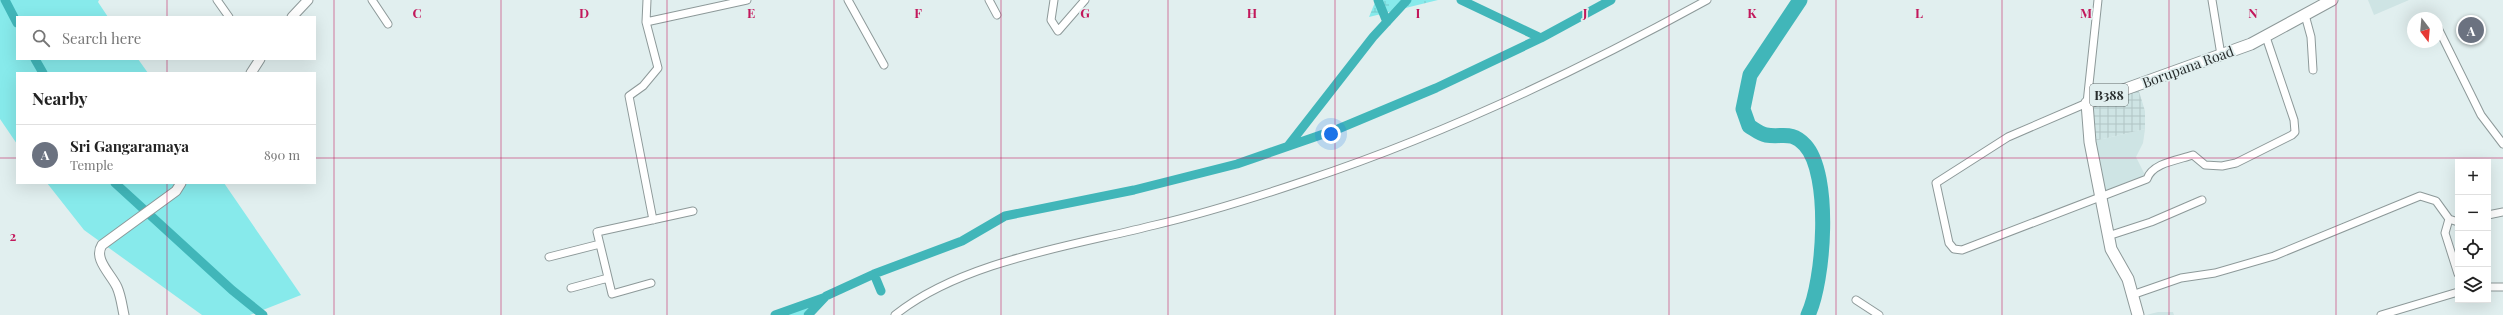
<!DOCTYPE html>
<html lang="en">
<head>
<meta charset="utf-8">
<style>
  body { margin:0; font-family:"Playfair Display",serif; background:#f2f2f2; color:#222 }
  .controls { position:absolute; right:12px; bottom:12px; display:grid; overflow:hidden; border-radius:0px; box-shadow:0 4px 16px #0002 }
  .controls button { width:36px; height:36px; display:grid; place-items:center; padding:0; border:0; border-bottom:1px solid #e0e0e0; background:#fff; color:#222; font:20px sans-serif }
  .compass { position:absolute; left:2407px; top:12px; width:36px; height:36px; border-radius:50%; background:#fff; box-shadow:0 4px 16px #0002; rotate:164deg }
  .you { position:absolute; left:1331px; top:134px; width:14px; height:14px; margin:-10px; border:3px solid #fff; border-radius:50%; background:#1a73e8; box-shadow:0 0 0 6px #1a73e833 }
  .badge { display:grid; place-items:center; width:26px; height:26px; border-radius:50%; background:#2563eb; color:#fff; font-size:13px; font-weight:700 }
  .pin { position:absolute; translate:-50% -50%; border:2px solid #fff; box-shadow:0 1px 4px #0006 }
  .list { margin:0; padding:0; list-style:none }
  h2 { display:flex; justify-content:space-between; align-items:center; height:52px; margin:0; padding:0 16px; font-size:17px }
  h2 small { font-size:13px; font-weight:400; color:#767676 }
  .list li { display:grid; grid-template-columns:26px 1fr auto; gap:12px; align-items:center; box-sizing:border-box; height:60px; padding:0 16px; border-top:1px solid #e0e0e0 }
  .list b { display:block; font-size:15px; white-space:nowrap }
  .list p { margin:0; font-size:13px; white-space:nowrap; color:#767676 }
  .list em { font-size:13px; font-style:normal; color:#767676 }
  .icon { flex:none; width:22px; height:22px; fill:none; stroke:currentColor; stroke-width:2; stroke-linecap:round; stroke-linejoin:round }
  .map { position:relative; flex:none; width:2503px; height:315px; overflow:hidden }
  .search { position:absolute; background:#fff; box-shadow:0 4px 16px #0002; left:16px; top:16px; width:300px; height:44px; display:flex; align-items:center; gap:10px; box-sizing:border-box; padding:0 14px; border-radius:0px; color:#767676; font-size:15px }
  .panel { position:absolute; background:#fff; box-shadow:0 4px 16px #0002; left:16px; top:72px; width:300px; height:112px; border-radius:0px }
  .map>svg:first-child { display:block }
  .built { fill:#cee4e4 }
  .industrial { fill:url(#industrial-grid) }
  .green { fill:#87eaeb }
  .forest { fill:url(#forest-firs) }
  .wetland { fill:url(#wetland-marsh) }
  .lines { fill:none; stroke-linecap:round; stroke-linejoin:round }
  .canal { stroke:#41b6b9; stroke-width:9 }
  .river { stroke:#41b6b9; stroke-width:15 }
  .minor-casing { stroke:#8d9999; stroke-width:9 }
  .tertiary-casing { stroke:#8d9999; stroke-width:11 }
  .primary-casing { stroke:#8d9999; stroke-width:13 }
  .minor { stroke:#fff; stroke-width:7 }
  .tertiary { stroke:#fff; stroke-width:9 }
  .primary { stroke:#fff; stroke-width:11 }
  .grid { fill:none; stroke:#c2185b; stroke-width:1; stroke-opacity:0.55 }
  .labels { text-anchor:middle; stroke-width:3.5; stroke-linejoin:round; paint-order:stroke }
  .shield { fill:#e1efef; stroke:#5f6666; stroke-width:1 }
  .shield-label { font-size:13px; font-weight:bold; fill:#272c2c }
  .street-label { font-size:14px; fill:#272c2c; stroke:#e1efef }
  .grid-label { font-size:13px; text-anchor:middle; font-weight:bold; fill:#c2185b; stroke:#e1efef; stroke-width:3.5; stroke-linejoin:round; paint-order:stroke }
</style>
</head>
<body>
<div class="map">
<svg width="2503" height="315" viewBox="0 0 2503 315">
  <defs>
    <pattern id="industrial-grid" width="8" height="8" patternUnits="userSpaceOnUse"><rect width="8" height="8" fill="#cee4e4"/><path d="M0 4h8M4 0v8" fill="none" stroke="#b1c4c4"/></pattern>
    <pattern id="forest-firs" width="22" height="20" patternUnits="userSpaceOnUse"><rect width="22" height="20" fill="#87eaeb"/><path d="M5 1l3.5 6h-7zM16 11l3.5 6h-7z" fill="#75c9ca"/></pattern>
    <pattern id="wetland-marsh" width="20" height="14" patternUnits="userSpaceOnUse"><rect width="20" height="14" fill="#87eaeb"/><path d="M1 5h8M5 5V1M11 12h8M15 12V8" fill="none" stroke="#75c9ca"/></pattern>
  </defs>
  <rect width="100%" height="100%" fill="#e1efef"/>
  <path class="built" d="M 2368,0 L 2409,0 L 2374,15 Z
    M 2145,129 L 2143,143 L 2136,157 L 2147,179 L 2100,198 L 2090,142 Z
    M 2158,312 L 2173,312 L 2174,315 L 2146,315 Z"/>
  <path class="industrial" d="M 2137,85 L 2145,111 L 2145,129 L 2090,142 L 2087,103 Z"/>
  <path class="green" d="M 0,0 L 99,0 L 98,2 L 108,17 L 17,17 L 17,59 L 138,59 L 148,73 L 17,73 L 17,144 L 0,119 Z
    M 47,183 L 224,183 L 301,295 L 250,315 L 202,315 L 84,230 Z"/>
  <path class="forest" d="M 811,305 L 803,315 L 784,315 Z"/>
  <path class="wetland" d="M 1376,0 L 1438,0 L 1369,17 Z"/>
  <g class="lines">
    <path class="canal" d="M 5,0 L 17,23
      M 1378,0 L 1387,22
      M 1461,0 L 1541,38
      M 35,59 L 43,73
      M 1288,146 L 1373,37 L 1407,0
      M 115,183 L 232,290 L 263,315
      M 874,274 L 881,291
      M 775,315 L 823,298
      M 808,315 L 826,296 L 874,274 L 962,241 L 1005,216 L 1134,190 L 1237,164 L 1338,129 L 1436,88 L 1541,38 L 1611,0"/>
    <path class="river" d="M 1800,0 L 1750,75 L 1743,109 L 1749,126 C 1754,129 1760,134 1766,135 C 1782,138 1791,130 1805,145 C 1832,174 1824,282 1808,315"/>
    <g class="minor-casing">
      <path id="minor" d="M 217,0 L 229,17
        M 372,0 L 388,24
        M 647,0 L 646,22 L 658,68 L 643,86 L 629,96 L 653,220
        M 848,0 L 884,65
        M 989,0 L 997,15
        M 1054,0 L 1051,20 L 1058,31 L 1085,0
        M 2098,0 L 2087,103 L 2008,137 L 1936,183 L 1949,243 L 1954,249 L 1962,250 L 2147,179 C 2152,163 2178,160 2193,155 L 2205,165 L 2222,166 L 2236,163 L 2292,135 L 2295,132 L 2294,120 L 2266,37
        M 2212,0 L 2221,55
        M 2305,15 L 2311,37 L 2313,70
        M 646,22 L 747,0
        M 2437,26 L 2481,115 L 2503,144
        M 2488,215 L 2503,212
        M 2449,219 L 2445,233 L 2458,274
        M 2108,236 L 2151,222 L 2202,200
        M 549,257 L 600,244
        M 651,283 L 612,294 L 597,232 L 693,211
        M 2488,287 L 2503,287
        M 571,288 L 608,278
        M 2132,295 L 2181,278 L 2215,273 L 2274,256 L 2420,196 L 2436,201 L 2449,219 L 2458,222
        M 1856,300 L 1879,315
        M 895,315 C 962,261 1072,246 1155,225 C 1206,213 1257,197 1307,180 C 1446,134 1578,71 1707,0
        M 2381,315 L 2458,292"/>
    </g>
    <g class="tertiary-casing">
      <path id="tertiary" d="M 292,17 L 308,0
        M 251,73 L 260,59
        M 124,315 C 122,306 121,296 117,287 C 111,274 93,259 102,245 L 176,191 L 181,183"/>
    </g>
    <g class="primary-casing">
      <path id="primary" d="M 2138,315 L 2128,279 L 2111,249 L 2090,142 L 2087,103 L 2251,44 L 2332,0"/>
    </g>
    <use href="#minor" class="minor"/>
    <use href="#tertiary" class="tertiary"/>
    <use href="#primary" class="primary"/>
  </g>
  <path class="grid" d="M 167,0 L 167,17M 334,0 L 334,315M 501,0 L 501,315M 667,0 L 667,315M 834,0 L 834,315M 1001,0 L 1001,315M 1168,0 L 1168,315M 1335,0 L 1335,315M 1502,0 L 1502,315M 1669,0 L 1669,315M 1836,0 L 1836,315M 2002,0 L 2002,315M 2169,0 L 2169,315M 2336,0 L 2336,315M 167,59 L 167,73M 0,158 L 17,158M 315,158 L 2503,158M 167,183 L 167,315"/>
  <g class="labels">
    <rect class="shield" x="2090" y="84" width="38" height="22" rx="3"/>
    <g class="shield-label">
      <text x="2109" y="100">B388</text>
    </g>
    <g class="street-label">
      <text transform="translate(2188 67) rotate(-20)" y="5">Borupana Road</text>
    </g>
  </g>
  <g class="grid-label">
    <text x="417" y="18">C</text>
    <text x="584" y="18">D</text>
    <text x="751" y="18">E</text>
    <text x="918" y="18">F</text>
    <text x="1085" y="18">G</text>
    <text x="1252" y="18">H</text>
    <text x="1418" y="18">I</text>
    <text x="1585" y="18">J</text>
    <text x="1752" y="18">K</text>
    <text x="1919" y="18">L</text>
    <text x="2086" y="18">M</text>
    <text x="2253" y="18">N</text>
    <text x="13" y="241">2</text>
  </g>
</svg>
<div class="controls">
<button>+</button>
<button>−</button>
<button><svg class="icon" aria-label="locate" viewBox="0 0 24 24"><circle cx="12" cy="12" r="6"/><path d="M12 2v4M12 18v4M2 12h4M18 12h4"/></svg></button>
<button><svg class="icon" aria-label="layers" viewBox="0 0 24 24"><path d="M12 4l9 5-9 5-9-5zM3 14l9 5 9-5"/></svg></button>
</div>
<svg class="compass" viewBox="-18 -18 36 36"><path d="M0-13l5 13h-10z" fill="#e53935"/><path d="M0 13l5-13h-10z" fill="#767676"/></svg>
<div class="you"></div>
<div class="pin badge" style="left:2471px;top:30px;background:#6b7280">A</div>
<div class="search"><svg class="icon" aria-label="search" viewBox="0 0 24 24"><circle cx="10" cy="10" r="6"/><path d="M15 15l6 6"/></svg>Search here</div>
<section class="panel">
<h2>Nearby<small></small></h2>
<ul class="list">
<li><span class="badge" style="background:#6b7280">A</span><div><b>Sri Gangaramaya</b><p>Temple</p></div><em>890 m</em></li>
</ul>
</section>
</div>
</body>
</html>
